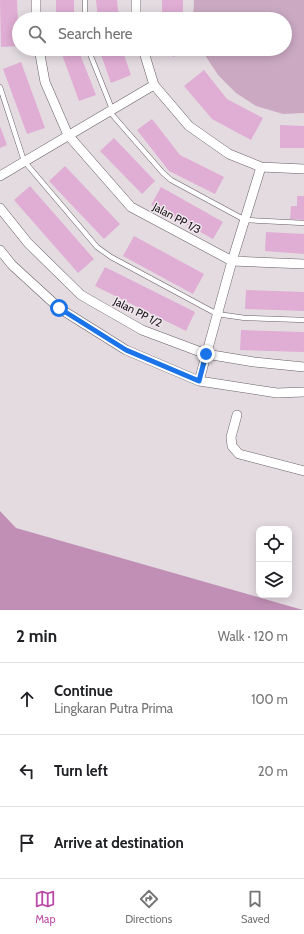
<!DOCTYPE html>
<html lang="en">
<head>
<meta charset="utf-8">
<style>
  body { margin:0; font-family:Cabin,sans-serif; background:#f6f6f6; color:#202124 }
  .controls { position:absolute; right:12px; bottom:12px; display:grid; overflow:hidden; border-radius:8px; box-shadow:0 2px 10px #0003 }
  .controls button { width:36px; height:36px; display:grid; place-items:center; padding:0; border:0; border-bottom:1px solid #e0e0e0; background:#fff; color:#202124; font:20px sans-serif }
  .stop { position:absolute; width:12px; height:12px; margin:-9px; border:3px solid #1a73e8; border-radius:50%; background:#fff }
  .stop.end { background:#1a73e8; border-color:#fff; box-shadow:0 1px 4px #0008 }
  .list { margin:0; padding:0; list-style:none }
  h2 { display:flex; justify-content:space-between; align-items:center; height:52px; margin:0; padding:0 16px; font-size:17px }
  h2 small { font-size:13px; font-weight:400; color:#757577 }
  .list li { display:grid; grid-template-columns:26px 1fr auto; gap:12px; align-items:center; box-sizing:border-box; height:72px; padding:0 16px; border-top:1px solid #e0e0e0 }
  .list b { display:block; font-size:15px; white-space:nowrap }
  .list p { margin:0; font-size:13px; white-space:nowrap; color:#757577 }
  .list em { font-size:13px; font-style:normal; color:#757577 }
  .icon { flex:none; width:22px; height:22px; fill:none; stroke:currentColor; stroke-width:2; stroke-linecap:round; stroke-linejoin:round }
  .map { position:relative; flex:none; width:304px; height:610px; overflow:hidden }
  .search { position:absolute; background:#fff; box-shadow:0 2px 10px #0003; left:12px; right:12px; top:12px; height:44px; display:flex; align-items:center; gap:10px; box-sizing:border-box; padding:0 14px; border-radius:22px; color:#757577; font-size:15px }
  .sheet { height:268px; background:#fff }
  nav { display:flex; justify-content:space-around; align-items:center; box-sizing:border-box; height:56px; border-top:1px solid #e0e0e0; background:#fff; font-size:11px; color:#757577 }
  nav a { display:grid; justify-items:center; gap:2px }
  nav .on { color:#bb4ba8 }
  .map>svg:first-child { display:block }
  .green { fill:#cba9c3 }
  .water { fill:#c18fb5 }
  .building { fill:#e0add4 }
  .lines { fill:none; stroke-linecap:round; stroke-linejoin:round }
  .service-casing { stroke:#675f65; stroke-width:5.5 }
  .minor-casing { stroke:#675f65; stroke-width:10 }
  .service { stroke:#fff; stroke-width:4.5 }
  .minor { stroke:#fff; stroke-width:9 }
  .route { stroke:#1a73e8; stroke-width:5 }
  .labels { text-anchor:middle; stroke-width:3; stroke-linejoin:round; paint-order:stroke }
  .street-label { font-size:11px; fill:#191618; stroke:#f1e8ef }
</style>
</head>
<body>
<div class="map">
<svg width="304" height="610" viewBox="0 0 304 610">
  <rect width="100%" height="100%" fill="#e4dbe1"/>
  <path class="green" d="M 194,0 L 304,0 L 304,113 L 283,114 L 256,106 L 236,93 L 218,75 L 201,49 L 285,49 L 285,19 L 193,19 Z"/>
  <path class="water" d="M 0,511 L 16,528 L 303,610 L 0,610 Z"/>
  <path class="building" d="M 0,0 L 17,0 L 19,46 L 1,47 Z
    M 56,0 L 74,0 L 74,19 L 56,19 Z
    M 96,0 L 117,0 L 119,19 L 98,19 Z
    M 162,0 L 183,0 L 183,19 L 162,19 Z
    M 60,49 L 78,49 L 96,95 L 79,101 Z
    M 99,49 L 122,49 L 131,75 L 111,83 Z
    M 170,49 L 194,49 L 173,57 Z
    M 21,62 L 45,128 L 27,134 L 3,69 Z
    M 204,70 L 227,99 L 263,118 L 251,140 L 212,119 L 184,86 Z
    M 152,119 L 180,155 L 224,177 L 215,194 L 169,171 L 137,130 Z
    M 280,125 L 304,126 L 304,148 L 280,148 Z
    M 0,126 L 7,145 L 0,148 Z
    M 114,138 L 155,181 L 142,194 L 100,151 Z
    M 65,166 L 120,224 L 104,239 L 49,181 Z
    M 30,186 L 94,259 L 78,273 L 14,200 Z
    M 161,187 L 223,222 L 213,239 L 151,205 Z
    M 297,196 L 304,196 L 304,220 L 290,219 L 291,206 L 297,206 Z
    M 266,232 L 304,234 L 304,254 L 265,251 Z
    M 134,236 L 204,274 L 193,294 L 123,256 Z
    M 105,267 L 195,312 L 186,331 L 95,286 Z
    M 246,290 L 304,292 L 304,311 L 245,309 Z
    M 241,330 L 304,332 L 304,352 L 240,350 Z"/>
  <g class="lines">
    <g class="service-casing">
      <path id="service" d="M 85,0 L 85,19
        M 88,49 L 112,109
        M 0,87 L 24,161 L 97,247 L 111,257 L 217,314 L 245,318 L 304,320
        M 109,111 L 163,173 L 171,180 L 245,220 L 304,223"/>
    </g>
    <g class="minor-casing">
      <path id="minor" d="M 36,0 L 36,19
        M 136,0 L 136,19
        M 39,49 L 45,82 L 68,135 L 131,207 L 232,261 L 304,264
        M 143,49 L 154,85 L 189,126 L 229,154 L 261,167 L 304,169
        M 0,176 L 154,85
        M 0,208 L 28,243 L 81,295 L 142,330 L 206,354 L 254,362 L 304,367
        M 0,250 L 12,265 L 59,308 L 126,350 L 199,381 L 277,393 L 304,392
        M 199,381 L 232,261 L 261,167
        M 237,415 L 231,437 L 232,446 L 239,454 L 304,471"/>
    </g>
    <use href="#service" class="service"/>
    <use href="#minor" class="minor"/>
  </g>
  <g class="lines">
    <path class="route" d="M 59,308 L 126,350 L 199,381 L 206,354"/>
  </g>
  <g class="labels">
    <g class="street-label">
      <text transform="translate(177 218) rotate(28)" y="4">Jalan PP 1/3</text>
      <text transform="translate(138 312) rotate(27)" y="4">Jalan PP 1/2</text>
    </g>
  </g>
</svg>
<div class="controls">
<button><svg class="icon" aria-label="locate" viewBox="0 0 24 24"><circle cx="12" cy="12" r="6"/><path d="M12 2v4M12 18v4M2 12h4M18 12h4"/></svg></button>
<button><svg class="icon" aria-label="layers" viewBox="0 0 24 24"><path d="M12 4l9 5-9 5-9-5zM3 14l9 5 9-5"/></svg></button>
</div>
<div class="stop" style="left:59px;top:308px"></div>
<div class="stop end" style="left:206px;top:354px"></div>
<div class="search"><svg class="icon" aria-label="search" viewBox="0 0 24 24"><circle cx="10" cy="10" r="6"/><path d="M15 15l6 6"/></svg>Search here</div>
</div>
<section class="sheet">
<h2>2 min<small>Walk · 120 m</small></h2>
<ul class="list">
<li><svg class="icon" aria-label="ahead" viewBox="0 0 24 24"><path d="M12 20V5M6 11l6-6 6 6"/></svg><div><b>Continue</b><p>Lingkaran Putra Prima</p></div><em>100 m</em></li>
<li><svg class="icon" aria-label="left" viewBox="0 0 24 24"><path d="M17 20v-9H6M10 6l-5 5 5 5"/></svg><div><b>Turn left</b></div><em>20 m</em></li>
<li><svg class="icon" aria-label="arrive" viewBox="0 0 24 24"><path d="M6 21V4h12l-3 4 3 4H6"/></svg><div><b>Arrive at destination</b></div></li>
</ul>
</section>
<nav>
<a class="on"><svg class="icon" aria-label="map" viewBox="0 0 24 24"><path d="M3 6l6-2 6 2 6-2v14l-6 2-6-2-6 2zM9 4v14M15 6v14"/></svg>Map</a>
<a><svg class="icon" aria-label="directions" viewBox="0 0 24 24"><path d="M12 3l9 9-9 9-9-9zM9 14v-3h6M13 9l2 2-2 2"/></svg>Directions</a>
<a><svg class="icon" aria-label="saved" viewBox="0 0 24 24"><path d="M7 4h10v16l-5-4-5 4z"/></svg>Saved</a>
</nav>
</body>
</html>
